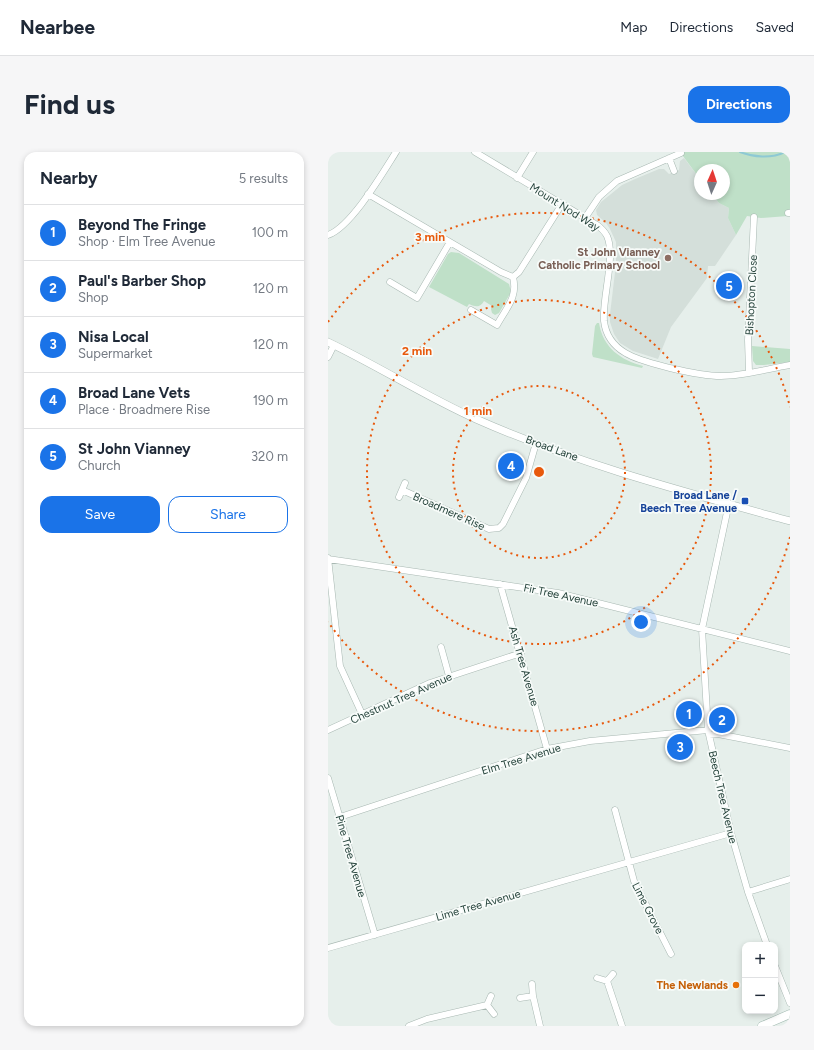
<!DOCTYPE html>
<html lang="en">
<head>
<meta charset="utf-8">
<style>
  body { margin:0; font-family:Figtree,sans-serif; background:#f6f6f7; color:#1f2937 }
  .controls { position:absolute; right:12px; bottom:12px; display:grid; overflow:hidden; border-radius:8px; box-shadow:0 2px 6px #0003 }
  .controls button { width:36px; height:36px; display:grid; place-items:center; padding:0; border:0; border-bottom:1px solid #e0e1e3; background:#fff; color:#1f2937; font:20px sans-serif }
  .compass { position:absolute; left:366px; top:12px; width:36px; height:36px; border-radius:50%; background:#fff; box-shadow:0 2px 6px #0003; rotate:3deg }
  .you { position:absolute; left:313px; top:470px; width:14px; height:14px; margin:-10px; border:3px solid #fff; border-radius:50%; background:#1a73e8; box-shadow:0 0 0 6px #1a73e833 }
  .badge { display:grid; place-items:center; width:26px; height:26px; border-radius:50%; background:#1a73e8; color:#fff; font-size:13px; font-weight:700 }
  .pin { position:absolute; translate:-50% -50%; border:2px solid #fff; box-shadow:0 1px 4px #0006 }
  .list { margin:0; padding:0; list-style:none }
  h2 { display:flex; justify-content:space-between; align-items:center; height:52px; margin:0; padding:0 16px; font-size:17px }
  h2 small { font-size:13px; font-weight:400; color:#747a83 }
  .list li { display:grid; grid-template-columns:26px 1fr auto; gap:12px; align-items:center; box-sizing:border-box; height:56px; padding:0 16px; border-top:1px solid #e0e1e3 }
  .list b { display:block; font-size:15px; white-space:nowrap }
  .list p { margin:0; font-size:13px; white-space:nowrap; color:#747a83 }
  .list em { font-size:13px; font-style:normal; color:#747a83 }
  .actions { display:flex; gap:8px; padding:12px 16px }
  .actions a { flex:1; padding:9px 0; border:1px solid #1a73e8; border-radius:12px; text-align:center; font-size:14px; color:#1a73e8 }
  .actions .main { background:#1a73e8; color:#fff }
  .map { position:relative; flex:none; width:462px; height:874px; overflow:hidden; border-radius:12px }
  header { display:flex; align-items:center; gap:24px; box-sizing:border-box; height:56px; padding:0 20px; background:#fff; border-bottom:1px solid #e0e1e3 }
  header strong { font-size:19px }
  nav { display:flex; gap:22px; margin-inline-start:auto; font-size:14px }
  .intro { display:flex; align-items:center; justify-content:space-between; box-sizing:border-box; height:96px; padding:0 24px }
  h1 { margin:0; font-size:28px }
  .button { padding:10px 18px; border-radius:12px; background:#1a73e8; color:#fff; font-size:14px; font-weight:700 }
  main { display:flex; gap:24px; padding:0 24px }
  aside { flex:1; background:#fff; border-radius:12px; box-shadow:0 2px 6px #0003 }
  .map>svg:first-child { display:block }
  .built { fill:#d4dfda }
  .green { fill:#bfe0c8 }
  .lines { fill:none; stroke-linecap:round; stroke-linejoin:round }
  .stream { stroke:#8ec9d4; stroke-width:2 }
  .minor-casing { stroke:#a8b8b2; stroke-width:7 }
  .tertiary-casing { stroke:#a8b8b2; stroke-width:8 }
  .secondary-casing { stroke:#a4bbb3; stroke-width:9 }
  .minor { stroke:#fff; stroke-width:6 }
  .tertiary { stroke:#fff; stroke-width:7 }
  .secondary { stroke:#fff; stroke-width:8 }
  .ring { fill:none; stroke:#e8590c; stroke-width:2; stroke-dasharray:2 4 }
  .education-dot { fill:#8d6e63; stroke:#f7fbf9; stroke-width:1.5 }
  .transit-dot { fill:#1a4fb4; stroke:#f7fbf9; stroke-width:1.5 }
  .food-dot { fill:#e8710a; stroke:#f7fbf9; stroke-width:1.5 }
  .labels { text-anchor:middle; stroke-width:3.5; stroke-linejoin:round; paint-order:stroke }
  .street-label { font-size:11px; fill:#24423a; stroke:#f7fbf9 }
  .education-label { font-size:11px; font-weight:bold; fill:#785e54; stroke:#f7fbf9; text-anchor:end }
  .transit-label { font-size:11px; font-weight:bold; fill:#164399; stroke:#f7fbf9; text-anchor:end }
  .food-label { font-size:11px; font-weight:bold; fill:#c56008; stroke:#f7fbf9; text-anchor:end }
  .centre { fill:#e8590c; stroke:#f7fbf9; stroke-width:2 }
  .ring-label { font-size:12px; text-anchor:middle; font-weight:bold; fill:#e8590c; stroke:#f7fbf9; stroke-width:3.5; stroke-linejoin:round; paint-order:stroke }
</style>
</head>
<body>
<header>
<strong>Nearbee</strong>
<nav><a>Map</a><a>Directions</a><a>Saved</a></nav>
</header>
<div class="intro"><h1>Find us</h1><a class="button">Directions</a></div>
<main>
<aside>
<h2>Nearby<small>5 results</small></h2>
<ul class="list">
<li><span class="badge">1</span><div><b>Beyond The Fringe</b><p>Shop · Elm Tree Avenue</p></div><em>100 m</em></li>
<li><span class="badge">2</span><div><b>Paul's Barber Shop</b><p>Shop</p></div><em>120 m</em></li>
<li><span class="badge">3</span><div><b>Nisa Local</b><p>Supermarket</p></div><em>120 m</em></li>
<li><span class="badge">4</span><div><b>Broad Lane Vets</b><p>Place · Broadmere Rise</p></div><em>190 m</em></li>
<li><span class="badge">5</span><div><b>St John Vianney</b><p>Church</p></div><em>320 m</em></li>
</ul>
<div class="actions"><a class="main">Save</a><a>Share</a></div>
</aside>
<div class="map">
<svg width="462" height="874" viewBox="0 0 462 874">
  <rect width="100%" height="100%" fill="#e6efeb"/>
  <path class="built" d="M 356,6 L 372,27 L 372,42 L 384,42 L 391,51 L 401,56 L 400,66 L 408,83 L 387,114 L 380,114 L 379,126 L 343,175 L 330,207 L 305,199 L 292,191 L 286,182 L 282,170 L 282,162 L 288,112 L 288,90 L 282,77 L 278,71 L 269,63 L 268,58 L 273,50 L 283,42 L 294,33 L 307,27 L 331,17 L 336,17 L 341,22 L 351,18 L 352,9 Z"/>
  <path class="green" d="M 352,0 L 462,0 L 462,57 L 460,58 L 460,64 L 433,66 L 419,64 L 408,83 L 400,66 L 401,56 L 391,51 L 384,42 L 396,42 L 396,18 L 372,18 L 372,27 Z
    M 123,100 L 131,101 L 181,132 L 183,140 L 171,161 L 167,163 L 164,161 L 163,157 L 164,154 L 156,149 C 152,156 148,155 141,152 L 139,155 L 101,135 L 120,102 Z
    M 269,171 L 271,171 C 275,196 293,208 315,214 L 314,216 L 265,205 L 264,202 L 267,174 Z
    M 424,194 L 462,197 L 462,210 L 436,213 L 428,213 L 425,209 Z"/>
  <g class="lines">
    <path class="stream" d="M 412,0 C 425,5 443,7 457,0"/>
    <g class="minor-casing">
      <path id="minor" d="M 147,0 L 269,73 C 273,76 277,80 279,84 C 288,104 274,146 276,169 C 280,203 315,209 342,216 C 359,220 376,224 393,224 C 416,224 439,217 462,213
        M 341,6 L 346,19
        M 189,26 L 205,0
        M 40,42 L 173,120 L 185,125 L 191,120 L 234,52
        M 460,61 L 462,61
        M 257,66 L 271,45 L 289,29 L 353,1
        M 0,83 C 23,75 54,22 68,0
        M 62,130 L 89,146 L 122,90
        M 143,158 L 169,173 C 179,155 190,145 185,125
        M 0,205 L 6,193
        M 421,220 L 420,188 L 426,65
        M 74,338 L 161,377 L 171,376 L 175,372 L 198,326 L 208,291
        M 71,345 L 77,331
        M 401,351 L 374,477 L 380,578 L 403,681 L 420,740 L 439,793
        M 0,406 L 12,514 L 34,562
        M 0,407 L 230,441 L 462,499
        M 172,432 L 219,597
        M 113,495 L 121,524
        M 0,578 L 102,531 L 193,501
        M 381,583 L 390,582 L 462,596
        M 0,626 L 47,783
        M 287,658 L 306,729 L 343,802
        M 12,665 L 219,597 L 262,589 L 380,578
        M 420,740 L 462,727
        M 0,796 L 403,681
        M 447,814 L 462,851
        M 269,826 L 279,829 L 285,822
        M 279,829 L 294,874
        M 204,832 L 205,844 L 212,874
        M 163,844 L 159,853 L 166,862
        M 192,846 L 205,844
        M 81,874 L 99,867 L 159,853"/>
    </g>
    <g class="tertiary-casing">
      <path id="tertiary" d="M 0,190 C 50,214 97,244 148,267 C 247,311 357,340 462,369"/>
    </g>
    <g class="secondary-casing">
      <path id="secondary" d="M 434,874 L 462,862"/>
    </g>
    <use href="#minor" class="minor"/>
    <use href="#tertiary" class="tertiary"/>
    <use href="#secondary" class="secondary"/>
  </g>
  <g class="ring">
    <circle cx="211" cy="320" r="86"/>
    <circle cx="211" cy="320" r="172"/>
    <path d="M462 385A259 259 0 0 1 0 470M0 170A259 259 0 0 1 462 255"/>
  </g>
  <circle class="education-dot" cx="340" cy="106" r="4"/>
  <rect class="transit-dot" x="413" y="345" width="8" height="8" rx="2"/>
  <circle class="food-dot" cx="408" cy="833" r="4"/>
  <g class="labels">
    <g class="street-label">
      <text transform="translate(237 55) rotate(32)" y="4">Mount Nod Way</text>
      <text transform="translate(423 143) rotate(-87)" y="4">Bishopton Close</text>
      <text transform="translate(224 296) rotate(20)" y="4">Broad Lane</text>
      <text transform="translate(121 359) rotate(24)" y="4">Broadmere Rise</text>
      <text transform="translate(233 443) rotate(12)" y="4">Fir Tree Avenue</text>
      <text transform="translate(196 514) rotate(74)" y="4">Ash Tree Avenue</text>
      <text transform="translate(73 546) rotate(-24)" y="4">Chestnut Tree Avenue</text>
      <text transform="translate(193 607) rotate(-17)" y="4">Elm Tree Avenue</text>
      <text transform="translate(395 645) rotate(77)" y="4">Beech Tree Avenue</text>
      <text transform="translate(23 704) rotate(74)" y="4">Pine Tree Avenue</text>
      <text transform="translate(150 753) rotate(-16)" y="4">Lime Tree Avenue</text>
      <text transform="translate(320 756) rotate(63)" y="4">Lime Grove</text>
    </g>
    <g class="education-label">
      <text x="332" y="104">St John Vianney<tspan x="332" dy="13">Catholic Primary School</tspan></text>
    </g>
    <g class="transit-label">
      <text x="409" y="347">Broad Lane /<tspan x="409" dy="13">Beech Tree Avenue</tspan></text>
    </g>
    <g class="food-label">
      <text x="400" y="837">The Newlands</text>
    </g>
  </g>
  <circle cx="211" cy="320" r="6" class="centre"/>
  <g class="ring-label">
    <text x="102" y="89">3 min</text>
    <text x="89" y="203">2 min</text>
    <text x="150" y="263">1 min</text>
  </g>
</svg>
<div class="controls">
<button>+</button>
<button>−</button>
</div>
<svg class="compass" viewBox="-18 -18 36 36"><path d="M0-13l5 13h-10z" fill="#e53935"/><path d="M0 13l5-13h-10z" fill="#747a83"/></svg>
<div class="you"></div>
<div class="pin badge" style="left:361px;top:562px">1</div>
<div class="pin badge" style="left:394px;top:568px">2</div>
<div class="pin badge" style="left:352px;top:595px">3</div>
<div class="pin badge" style="left:183px;top:314px">4</div>
<div class="pin badge" style="left:401px;top:134px">5</div>
</div>
</main>
</body>
</html>
